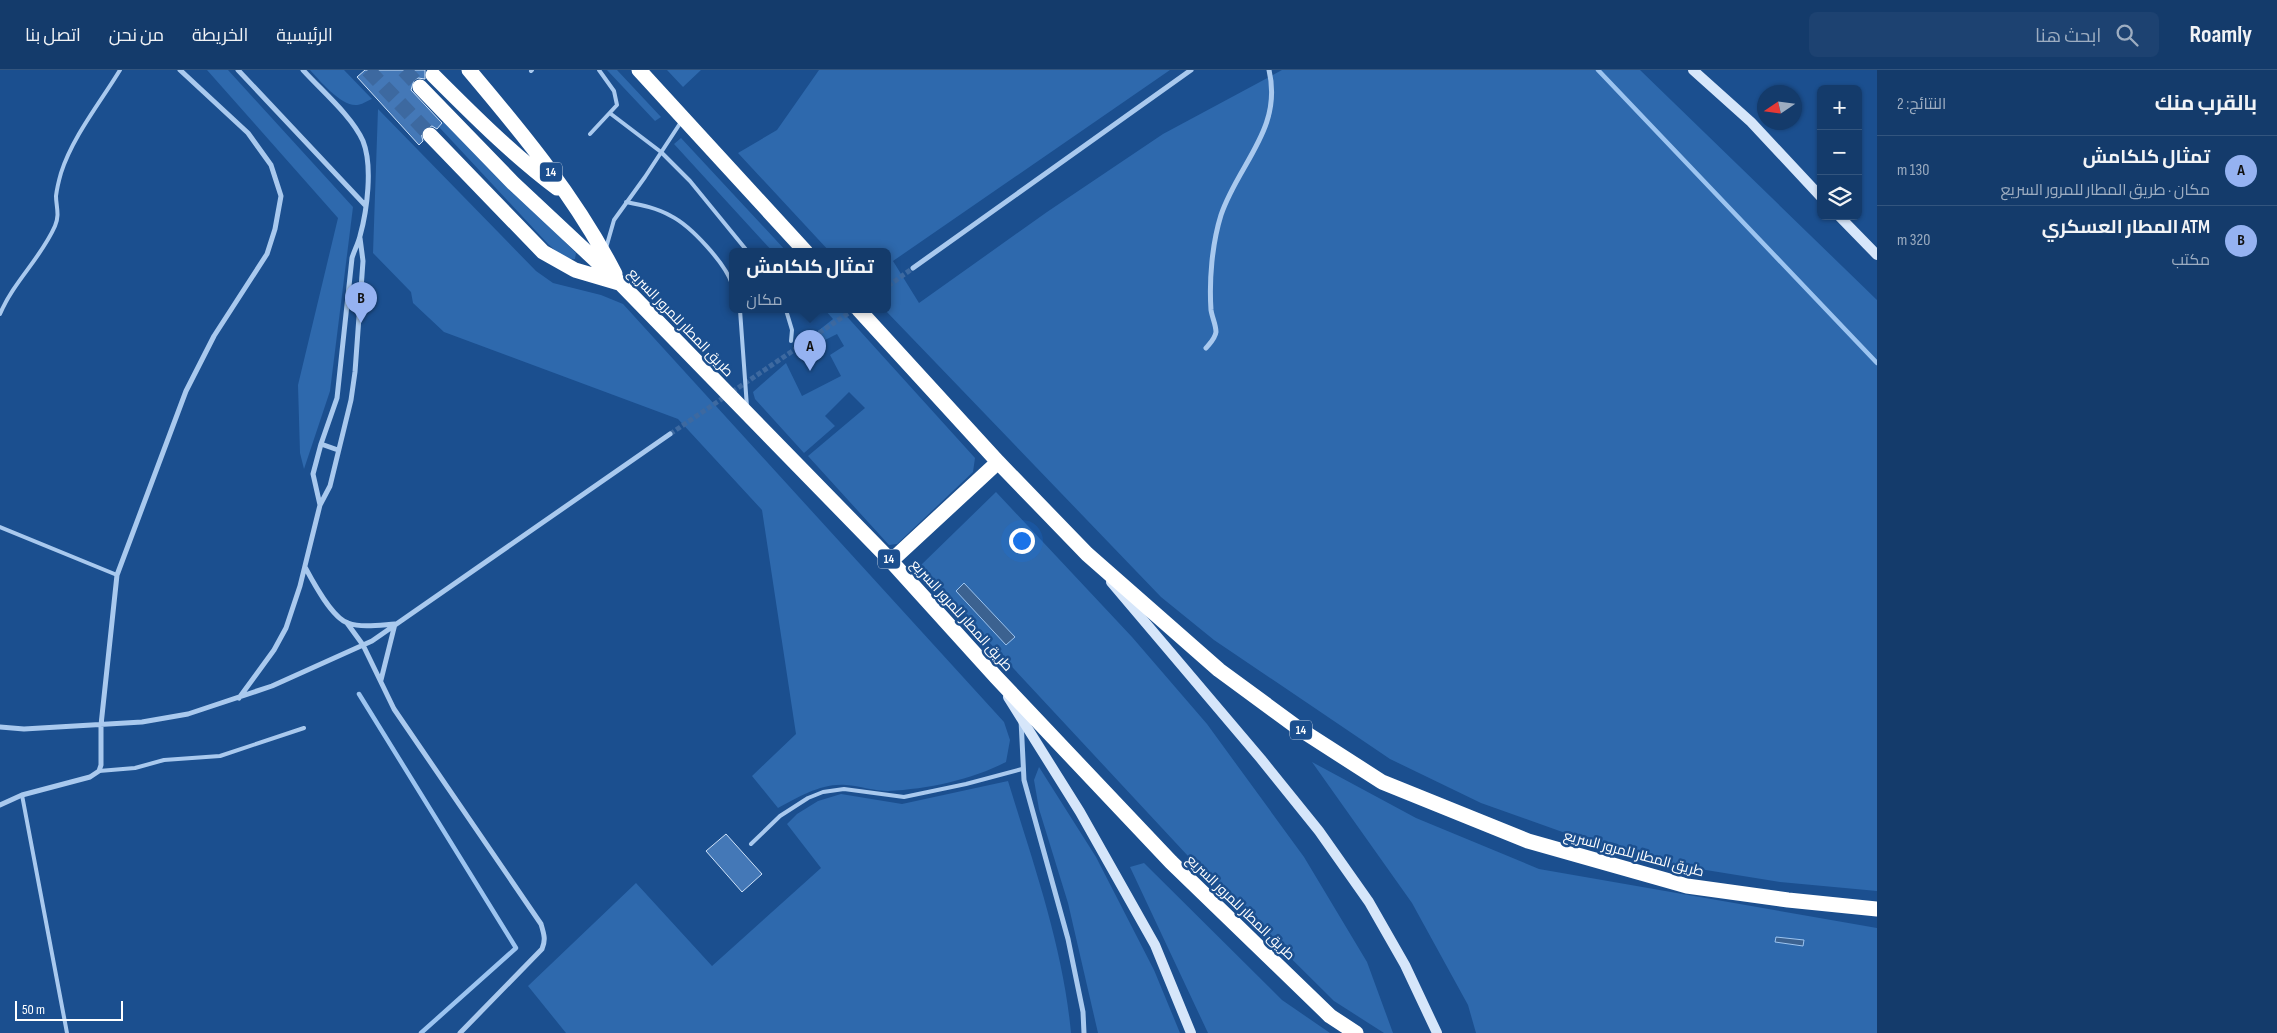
<!DOCTYPE html>
<html lang="ar">
<head>
<meta charset="utf-8">
<style>
  body { margin:0; font-family:"Sofia Sans Condensed",Cairo,sans-serif; background:#1d4271; color:#f1f3f6; direction:rtl }
  .controls { position:absolute; right:15px; top:15px; display:grid; overflow:hidden; border-radius:8px; box-shadow:0 1px 4px #0004 }
  .controls button { width:45px; height:45px; display:grid; place-items:center; padding:0; border:0; border-bottom:1px solid #33557e; background:#143b6b; color:#f1f3f6; font:25px sans-serif }
  .compass { position:absolute; left:1757px; top:15px; width:45px; height:45px; border-radius:50%; background:#143b6b; box-shadow:0 1px 4px #0004; rotate:257deg }
  .scale { position:absolute; left:15px; bottom:12px; width:108px; box-sizing:border-box; padding-left:5px; border:2px solid #fff; border-top:0; font-size:14px; line-height:18px; white-space:nowrap; color:#fff; -webkit-text-stroke:4px #1b4f8f; paint-order:stroke }
  .you { position:absolute; left:1021px; top:470px; width:18px; height:18px; margin:-12px; border:4px solid #fff; border-radius:50%; background:#1a73e8; box-shadow:0 0 0 8px #1a73e833 }
  .badge { display:grid; place-items:center; width:32px; height:32px; border-radius:50%; background:#95b2f1; color:#111; font-size:16px; font-weight:700 }
  .pin { position:absolute; translate:-50% -41px; filter:drop-shadow(0 1px 2px #0008) }
  .pin::after { content:''; position:absolute; top:26px; width:18px; height:15px; background:inherit; clip-path:polygon(0 0,100% 0,50% 100%) }
  .popup { position:absolute; left:729px; top:178px; width:162px; height:65px; box-sizing:border-box; display:grid; place-content:center; border-radius:8px; background:#143b6b; filter:drop-shadow(0 1px 4px #0005); font-size:16px; white-space:nowrap; color:#9dadc1 }
  .popup b { font-size:19px; color:#f1f3f6 }
  .popup::after { content:''; position:absolute; left:50%; top:100%; margin-left:-10px; border:10px solid transparent; border-top-color:#143b6b }
  .list { margin:0; padding:0; list-style:none }
  h2 { display:flex; justify-content:space-between; align-items:center; height:65px; margin:0; padding:0 20px; font-size:21px }
  h2 small { font-size:16px; font-weight:400; color:#9dadc1 }
  .list li { display:grid; grid-template-columns:32px 1fr auto; gap:15px; align-items:center; box-sizing:border-box; height:70px; padding:0 20px; border-top:1px solid #33557e }
  .list b { display:block; font-size:19px; white-space:nowrap }
  .list p { margin:0; font-size:16px; white-space:nowrap; color:#9dadc1 }
  .list em { font-size:16px; font-style:normal; color:#9dadc1 }
  .icon { flex:none; width:28px; height:28px; fill:none; stroke:currentColor; stroke-width:2; stroke-linecap:round; stroke-linejoin:round }
  .map { position:relative; flex:none; width:1877px; height:963px; overflow:hidden; direction:ltr }
  header { display:flex; align-items:center; gap:30px; box-sizing:border-box; height:70px; padding:0 25px; background:#143b6b; border-bottom:1px solid #33557e }
  header strong { font-size:24px }
  nav { display:flex; gap:28px; margin-inline-start:auto; font-size:18px }
  .search { width:350px; height:45px; background:#1d4271; display:flex; align-items:center; gap:12px; box-sizing:border-box; padding:0 18px; border-radius:8px; color:#9dadc1; font-size:19px }
  main { display:flex }
  aside { flex:1; background:#143b6b }
  .map>svg:first-child { display:block }
  .green { fill:#2e69ad }
  .water { fill:#3c6290; stroke:#9cc4f0 }
  .lines { fill:none; stroke-linecap:round; stroke-linejoin:round }
  .stream { stroke:#9cc4f0; stroke-width:4.5 }
  .building { fill:#4478b7; stroke:#cfe3fa }
  .street-tunnel { stroke:#3d69a0; stroke-width:5; stroke-dasharray:5 2.5; stroke-linecap:butt }
  .highway-tunnel { stroke:#3d69a0; stroke-width:15; stroke-dasharray:15 8; stroke-linecap:butt }
  .lane { stroke:#a9c9ee; stroke-width:4 }
  .street { stroke:#a9c9ee; stroke-width:5 }
  .secondary { stroke:#d6e6fa; stroke-width:10 }
  .highway { stroke:#fff; stroke-width:15 }
  .labels { text-anchor:middle; stroke-width:5; stroke-linejoin:round; paint-order:stroke }
  .shield { fill:#1b4f8f; stroke:#bbcadd; stroke-width:1 }
  .shield-label { font-size:12px; font-weight:bold; fill:#fff }
  .street-label { font-size:14px; fill:#fff; stroke:#1b4f8f }
</style>
</head>
<body>
<header>
<strong>Roamly</strong>
<div class="search"><svg class="icon" aria-label="search" viewBox="0 0 24 24"><circle cx="10" cy="10" r="6"/><path d="M15 15l6 6"/></svg>ابحث هنا</div>
<nav><a>الرئيسية</a><a>الخريطة</a><a>من نحن</a><a>اتصل بنا</a></nav>
</header>
<main>
<aside>
<h2>بالقرب منك<small>النتائج: 2</small></h2>
<ul class="list">
<li><span class="badge">A</span><div><b>تمثال كلكامش</b><p>مكان · طريق المطار للمرور السريع</p></div><em>130 m</em></li>
<li><span class="badge">B</span><div><b>ATM المطار العسكري</b><p>مكتب</p></div><em>320 m</em></li>
</ul>
</aside>
<div class="map">
<svg width="1877" height="963" viewBox="0 0 1877 963">
  <rect width="100%" height="100%" fill="#1b4f8f"/>
  <path class="green" d="M 207,0 L 228,0 L 353,137 L 330,321 L 304,399 L 300,383 L 298,315 L 338,148 Z
    M 310,0 L 344,0 L 372,29 C 367,31 361,35 357,35 C 342,37 319,10 310,0 Z
    M 607,0 L 617,0 L 661,47 L 655,51 Z
    M 667,0 L 701,0 L 683,17 Z
    M 819,0 L 1170,0 L 893,191 L 919,233 L 1047,142 L 1163,64 L 1282,0 L 1640,0 L 1877,230 L 1877,821 L 1780,812 L 1638,789 L 1481,733 L 1390,689 L 1214,570 L 1161,527 L 885,240 L 888,240 L 888,182 L 830,182 L 738,83 L 777,60 Z
    M 378,39 L 536,201 L 553,213 L 601,225 L 623,234 L 1004,652 L 1010,670 L 1006,692 C 971,710 928,719 888,721 C 874,721 860,716 846,715 C 821,713 799,727 778,738 L 752,706 L 796,664 L 762,440 L 678,349 L 444,262 L 413,233 L 411,222 L 373,183 Z
    M 444,51 L 576,183 L 575,189 C 565,190 556,181 548,174 L 439,57 Z
    M 681,68 L 787,182 L 773,182 L 674,74 Z
    M 825,240 L 841,240 L 975,388 L 973,402 L 897,474 L 889,475 L 808,386 L 865,338 L 849,322 L 825,346 L 835,356 L 804,383 L 755,329 L 753,322 L 786,293 L 802,326 L 841,306 L 830,285 L 844,276 L 837,264 L 823,271 L 818,261 L 833,249 Z
    M 996,422 L 1132,567 L 1207,654 L 1304,787 L 1367,892 L 1393,963 L 1384,963 L 1334,931 L 1188,786 L 919,497 Z
    M 1312,692 L 1416,748 L 1539,799 L 1877,858 L 1877,963 L 1476,963 L 1468,935 L 1412,833 Z
    M 1039,697 L 1096,787 L 1154,900 L 1180,963 L 1098,963 L 1068,833 L 1039,739 L 1034,710 Z
    M 1008,711 C 1033,793 1063,876 1071,963 L 566,963 L 528,916 L 636,813 L 712,896 L 821,798 L 787,754 L 797,744 L 818,731 L 841,724 L 902,734 Z
    M 1144,793 L 1282,930 L 1330,963 L 1208,963 L 1130,797 Z"/>
  <path class="water" d="M 964,513 L 1015,567 L 1006,575 L 956,521 Z
    M 1776,867 L 1804,870 L 1803,876 L 1775,872 Z"/>
  <g class="lines">
    <path class="stream" d="M 1598,0 L 1877,293
      M 359,624 L 516,878 L 421,963"/>
  </g>
  <path class="building" d="M 365,0 L 425,0 L 425,9 L 418,8 L 414,10 L 411,20 L 442,53 L 437,59 L 432,56 L 424,58 L 421,63 L 423,71 L 419,75 L 357,7 Z
    M 726,764 L 762,804 L 742,822 L 706,781 Z"/>
  <g class="lines">
    <path class="street-tunnel" d="M 888,216 L 913,198
      M 670,364 L 853,240"/>
    <path class="highway-tunnel" d="M 368,0 L 430,65
      M 404,0 L 420,17"/>
    <path class="lane" d="M 531,1 L 532,0
      M 611,44 L 661,82 L 690,111 L 748,182
      M 590,64 L 617,35 L 614,21 L 599,0
      M 626,132 C 642,135 657,138 671,146 C 691,156 725,193 732,214
      M 606,178 L 614,150 L 645,107 L 681,52
      M 740,240 L 747,337
      M 786,240 L 792,260 L 791,271
      M 0,244 C 14,211 41,188 55,156 C 60,145 56,136 56,126 C 57,118 59,110 61,103 C 73,66 100,33 120,0
      M 0,457 L 117,505
      M 99,701 L 135,698 L 164,690 L 220,686 L 304,658
      M 22,725 L 67,963
      M 751,774 L 780,746 L 808,728 L 823,722 L 844,719 L 904,727 L 966,714 L 1022,699"/>
    <path class="street" d="M 238,0 L 365,135
      M 303,0 C 321,20 352,46 363,71 C 373,96 367,141 360,166 C 358,174 354,181 352,188 L 337,328 L 321,374 L 313,404 L 320,435
      M 913,198 L 1191,0
      M 1206,278 C 1210,273 1215,269 1216,262 C 1216,255 1212,247 1211,240 C 1209,210 1212,174 1221,145 C 1238,94 1283,59 1269,0
      M 321,374 L 338,380
      M 305,497 C 313,512 332,548 348,553 C 362,558 380,555 395,554 L 381,610
      M 347,553 L 363,575 L 394,639 L 541,854 C 544,864 546,870 542,879 L 460,963
      M 239,628 L 274,580 L 286,558 L 300,516 L 320,435 L 330,416 L 351,330 L 355,302 L 363,191 L 360,168
      M 1021,650 L 1024,710 L 1068,869 L 1083,942 L 1084,963
      M 0,657 L 24,659 L 142,652 L 188,644 L 272,616 L 372,571 L 670,364
      M 0,735 L 22,725 L 90,707 L 99,701 L 101,695 L 101,655 L 117,505 L 186,321 L 214,266 L 267,184 L 275,159 L 281,126 L 271,95 L 248,63 L 180,0"/>
    <path class="secondary" d="M 1693,0 L 1751,52 L 1821,127
      M 1839,146 L 1877,185
      M 1111,512 L 1261,689 L 1319,761 L 1369,832 L 1405,895 L 1437,963
      M 1008,627 L 1080,742 L 1155,875 L 1191,963"/>
    <path class="highway" d="M 469,0 C 523,64 577,129 615,204
      M 639,0 L 806,182
      M 433,5 C 473,45 512,84 557,118
      M 420,17 L 513,113 L 621,214 L 891,491 L 996,607 L 1171,792 L 1330,946 L 1356,963
      M 430,65 L 543,182 L 575,200 L 619,213
      M 859,240 L 998,392 L 1087,484 L 1219,600 L 1298,658 L 1382,712 L 1528,771 L 1687,816 L 1788,830 L 1877,839
      M 891,491 L 998,392"/>
  </g>
  <g class="labels">
    <g class="shield">
      <rect x="540" y="92.5" width="22" height="19" rx="4"/>
      <rect x="878" y="479.5" width="22" height="19" rx="4"/>
      <rect x="1290" y="650.5" width="22" height="19" rx="4"/>
    </g>
    <g class="shield-label">
      <text x="551" y="106">14</text>
      <text x="889" y="493">14</text>
      <text x="1301" y="664">14</text>
    </g>
    <g class="street-label">
      <text transform="translate(681 252) rotate(46)" y="5">طريق المطار للمرور السريع</text>
      <text transform="translate(962 545) rotate(48)" y="5">طريق المطار للمرور السريع</text>
      <text transform="translate(1634 783) rotate(15)" y="5">طريق المطار للمرور السريع</text>
      <text transform="translate(1241 837) rotate(44)" y="5">طريق المطار للمرور السريع</text>
    </g>
  </g>
</svg>
<div class="controls">
<button>+</button>
<button>−</button>
<button><svg class="icon" aria-label="layers" viewBox="0 0 24 24"><path d="M12 4l9 5-9 5-9-5zM3 14l9 5 9-5"/></svg></button>
</div>
<svg class="compass" viewBox="-18 -18 36 36"><path d="M0-13l5 13h-10z" fill="#e53935"/><path d="M0 13l5-13h-10z" fill="#9dadc1"/></svg>
<div class="scale">50 m</div>
<div class="you"></div>
<div class="pin badge" style="left:810px;top:301px">A</div>
<div class="popup"><b>تمثال كلكامش</b>مكان</div>
<div class="pin badge" style="left:361px;top:253px">B</div>
</div>
</main>
</body>
</html>
